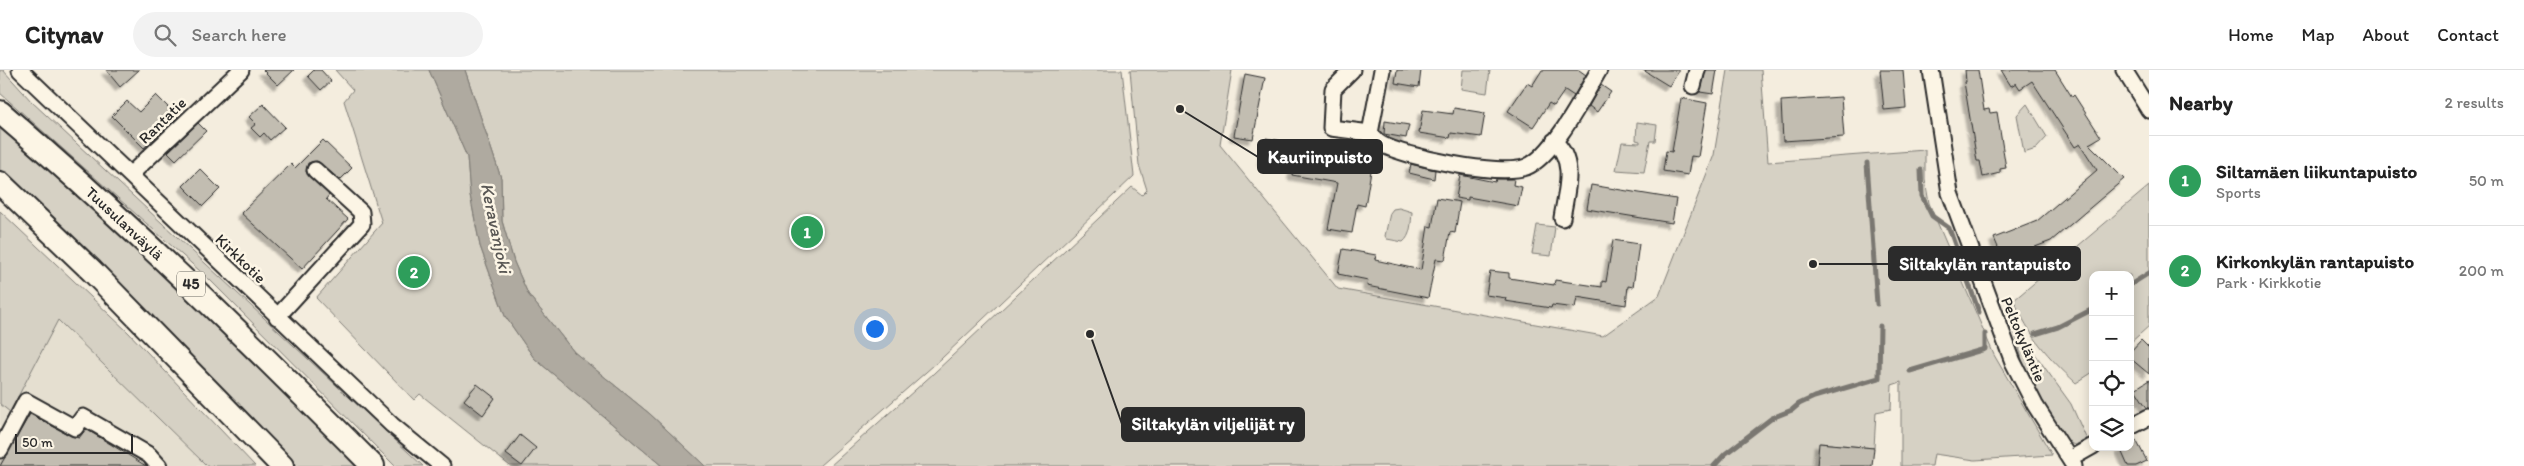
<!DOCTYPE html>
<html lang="en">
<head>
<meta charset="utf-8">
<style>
  body { margin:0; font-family:Itim,sans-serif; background:#f2f2f2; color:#222 }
  .controls { position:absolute; right:15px; bottom:15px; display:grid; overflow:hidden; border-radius:10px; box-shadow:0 2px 12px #0003 }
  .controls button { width:45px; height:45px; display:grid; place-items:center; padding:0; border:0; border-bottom:1px solid #e0e0e0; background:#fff; color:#222; font:25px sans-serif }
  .scale { position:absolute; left:15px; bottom:12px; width:118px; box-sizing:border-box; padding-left:5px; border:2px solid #2b2b2b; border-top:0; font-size:14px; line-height:18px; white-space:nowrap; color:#2b2b2b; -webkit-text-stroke:4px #fcf5e5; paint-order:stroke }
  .you { position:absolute; left:874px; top:258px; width:18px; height:18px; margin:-12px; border:4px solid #fff; border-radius:50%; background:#1a73e8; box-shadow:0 0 0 8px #1a73e833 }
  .badge { display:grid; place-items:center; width:32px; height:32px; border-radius:50%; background:#111827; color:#fff; font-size:16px; font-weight:700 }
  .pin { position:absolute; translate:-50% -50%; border:2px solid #fff; box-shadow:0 1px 5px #0006 }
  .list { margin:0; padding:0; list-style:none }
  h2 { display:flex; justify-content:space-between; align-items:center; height:65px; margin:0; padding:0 20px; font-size:21px }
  h2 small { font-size:16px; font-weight:400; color:#767676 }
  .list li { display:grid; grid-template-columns:32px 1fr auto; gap:15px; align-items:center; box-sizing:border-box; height:90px; padding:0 20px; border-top:1px solid #e0e0e0 }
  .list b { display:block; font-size:19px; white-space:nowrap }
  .list p { margin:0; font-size:16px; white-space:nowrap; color:#767676 }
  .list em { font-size:16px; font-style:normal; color:#767676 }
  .icon { flex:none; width:28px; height:28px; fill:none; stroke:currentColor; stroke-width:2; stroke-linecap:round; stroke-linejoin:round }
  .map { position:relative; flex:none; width:2149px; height:396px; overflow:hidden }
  header { display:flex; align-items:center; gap:30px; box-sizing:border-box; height:70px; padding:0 25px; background:#fff; border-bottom:1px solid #e0e0e0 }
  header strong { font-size:24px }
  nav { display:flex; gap:28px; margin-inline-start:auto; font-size:18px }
  .search { width:350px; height:45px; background:#f2f2f2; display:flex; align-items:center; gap:12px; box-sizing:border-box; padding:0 18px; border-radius:28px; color:#767676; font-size:19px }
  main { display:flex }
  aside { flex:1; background:#fff }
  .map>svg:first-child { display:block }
  .built { fill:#e5dfd0 }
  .green { fill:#d6d1c4; stroke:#807e78 }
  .water { fill:#afaaa0; stroke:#7a7771 }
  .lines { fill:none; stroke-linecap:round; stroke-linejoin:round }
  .stream { stroke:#7a7771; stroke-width:5 }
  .building { fill:#c2bdb1; stroke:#2b2b2b; filter:url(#shadow) }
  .minor-casing { stroke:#2b2b2b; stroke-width:19 }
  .highway-casing { stroke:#2b2b2b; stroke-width:26 }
  .minor { stroke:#fcf5e5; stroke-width:15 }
  .highway { stroke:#fcf5e5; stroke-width:22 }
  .labels { text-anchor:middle; stroke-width:5; stroke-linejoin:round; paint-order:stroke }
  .shield { fill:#fcf5e5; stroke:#6a6863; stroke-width:1 }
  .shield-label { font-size:15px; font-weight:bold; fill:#2b2b2b }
  .street-label { font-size:16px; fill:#2b2b2b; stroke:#fcf5e5 }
  .water-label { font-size:18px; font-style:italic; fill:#595754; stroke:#fcf5e5 }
  .leader { fill:none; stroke:#2b2b2b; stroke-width:2 }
  .callout-dot { fill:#2b2b2b; stroke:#fcf5e5; stroke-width:2 }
  .callout { fill:#2b2b2b; stroke:#2b2b2b; stroke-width:2 }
  .callout-label { font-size:18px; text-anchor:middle; font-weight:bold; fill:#fff }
</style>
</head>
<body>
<header>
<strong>Citynav</strong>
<div class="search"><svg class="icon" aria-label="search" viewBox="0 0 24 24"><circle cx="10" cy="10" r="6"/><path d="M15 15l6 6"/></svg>Search here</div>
<nav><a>Home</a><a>Map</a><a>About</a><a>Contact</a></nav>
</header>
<main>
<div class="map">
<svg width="2149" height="396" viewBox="0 0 2149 396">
  <defs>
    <filter id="shadow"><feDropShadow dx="-4.5" dy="4.5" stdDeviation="1" flood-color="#0004"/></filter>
  </defs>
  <rect width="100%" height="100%" fill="#f4edde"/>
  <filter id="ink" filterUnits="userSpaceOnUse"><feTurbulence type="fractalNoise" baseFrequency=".02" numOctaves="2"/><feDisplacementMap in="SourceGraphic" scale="10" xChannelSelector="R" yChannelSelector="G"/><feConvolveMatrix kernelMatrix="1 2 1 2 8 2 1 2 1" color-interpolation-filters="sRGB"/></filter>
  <g filter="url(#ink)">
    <path class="built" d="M 0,195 L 58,250 L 207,396 L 0,396 Z"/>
    <path class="green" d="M 0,0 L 3,0 L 32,32 L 423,396 L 395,396 L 210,210 L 0,23 Z
      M 335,0 L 429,0 L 467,87 L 470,125 L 480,176 L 505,246 L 534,288 L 662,396 L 510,396 L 420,324 L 414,330 L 316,228 L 382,153 L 344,31 L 353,20 Z
      M 465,0 L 1122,0 L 1134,106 L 942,288 L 819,396 L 705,396 L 650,344 L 574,282 L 528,224 L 514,192 L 502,151 L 501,108 Z
      M 1130,0 L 1232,0 L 1220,75 L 1338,219 L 1603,266 L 1659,226 L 1714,85 L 1728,0 L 1761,0 L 1768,92 L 1925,80 L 1925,110 L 1929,133 L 1994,285 L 2052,385 L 1975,390 L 1934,384 L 1932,396 L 1901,396 L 1901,312 L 1892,315 L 1891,339 L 1876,342 L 1874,378 L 1820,373 L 1817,396 L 830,396 L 934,303 L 1132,117 L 1142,125 L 1147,120 L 1139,95 Z
      M 1463,0 L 1490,0 L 1487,23 L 1461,19 Z
      M 2027,34 L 2047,67 L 2036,79 L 2024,83 L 2017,45 Z
      M 1637,52 L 1657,55 L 1655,71 L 1650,71 L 1644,102 L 1616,100 L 1622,72 L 1640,73 L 1640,71 L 1636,70 Z
      M 0,56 C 123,166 243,277 356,396 L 297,396 C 201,295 104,194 0,100 Z
      M 2149,116 L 2149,256 L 2130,273 L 2130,205 L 2093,205 L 2093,302 L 2076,313 C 2047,286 2029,266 2014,230 Z
      M 1399,138 L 1412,142 C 1411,153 1411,166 1403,172 L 1387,169 L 1385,166 L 1390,143 L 1393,139 Z
      M 0,141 L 128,262 L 255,396 L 207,396 L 58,250 L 10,342 L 0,334 Z
      M 1537,155 L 1555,157 L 1551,186 L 1532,184 Z
      M 2012,252 L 2071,334 L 2087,370 L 2074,375 L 2065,370 L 2061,364 L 2035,319 L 2023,293 Z"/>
    <path class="water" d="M 429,0 L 465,0 L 501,108 L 502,151 L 514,192 L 528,224 L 574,282 L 650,344 L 705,396 L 662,396 L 534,288 L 505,246 L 480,176 L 470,125 L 467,87 Z"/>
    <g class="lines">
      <path class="stream" d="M 1867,93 L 1877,234
        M 1921,100 L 1922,126 L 1932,146 L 1949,158 L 1979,242
        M 2130,215 L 2149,203
        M 2035,264 L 2058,257 L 2093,239
        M 1910,301 L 1985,279 L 1985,264
        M 1714,396 L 1725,384 L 1772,348 L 1792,340 L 1799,334 L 1814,327 L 1879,308 L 1880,256"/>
    </g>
    <path class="building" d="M 106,0 L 139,0 L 120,17 Z
      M 263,0 L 294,0 L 278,15 Z
      M 314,0 L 321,0 L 331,11 L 321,20 L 308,6 Z
      M 1397,0 L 1421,0 L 1419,17 L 1395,13 Z
      M 1542,0 L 1579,0 L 1586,5 L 1574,26 L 1565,20 L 1554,36 L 1549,33 L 1533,57 L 1508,41 L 1527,13 L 1532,16 Z
      M 1643,0 L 1679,0 L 1669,16 Z
      M 1706,0 L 1717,0 L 1713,24 L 1700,22 Z
      M 1880,0 L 1903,0 L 1906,38 L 1884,40 Z
      M 1965,0 L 1978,0 L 1984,40 L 1989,39 L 1990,43 L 1997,42 L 2006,98 L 2000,99 L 2000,103 L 1983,107 L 1980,91 L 1977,91 L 1964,12 L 1966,12 Z
      M 2001,0 L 2055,0 L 2072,27 L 2074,25 L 2101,67 L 2089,74 L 2124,109 L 2051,171 L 2003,189 L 1994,168 L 2037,151 L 2097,100 L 2080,74 L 2075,77 L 2032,11 L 2020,19 L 2016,13 L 2011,16 Z
      M 1245,4 L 1265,8 L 1253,69 L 1234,66 Z
      M 1601,15 L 1611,22 L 1597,42 L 1589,36 Z
      M 156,25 L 178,47 L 144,78 L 112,46 L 127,31 L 139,42 Z
      M 1841,27 L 1844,67 L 1783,71 L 1781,31 Z
      M 1681,28 L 1707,33 L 1698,87 L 1691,86 L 1688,105 L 1663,101 L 1666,81 L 1672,82 Z
      M 263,34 L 285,57 L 270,70 L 264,63 L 260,67 L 251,58 L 256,54 L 249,47 Z
      M 1454,38 L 1485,43 L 1481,67 L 1451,63 L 1450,68 L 1419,63 L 1423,40 L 1453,44 Z
      M 1385,51 L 1409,55 L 1406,68 L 1384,64 Z
      M 198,53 L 206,61 L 176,90 L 168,82 Z
      M 1266,68 L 1299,74 L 1298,80 L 1346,89 L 1347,85 L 1373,89 L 1365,136 L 1357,134 L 1352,163 L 1328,159 L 1337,113 L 1292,105 L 1294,97 L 1262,91 Z
      M 323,70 L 352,98 L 340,110 L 317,91 L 308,93 L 306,102 L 329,125 L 326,129 L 348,149 L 302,199 L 241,143 L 291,94 L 295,98 Z
      M 1411,94 L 1435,100 L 1434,109 L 1409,103 Z
      M 200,99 L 220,119 L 203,136 L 183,116 Z
      M 1460,105 L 1495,112 L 1496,109 L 1514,109 L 1513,115 L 1522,117 L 1518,136 L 1468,127 L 1468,130 L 1456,128 Z
      M 1591,115 L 1676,129 L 1672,153 L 1587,139 Z
      M 1437,128 L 1460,132 L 1455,163 L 1450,162 L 1445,190 L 1436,189 L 1428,228 L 1367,216 L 1368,210 L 1338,204 L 1343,179 L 1376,185 L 1375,190 L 1421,200 L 1428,156 L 1432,157 Z
      M 1613,170 L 1639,174 L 1633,217 L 1628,216 L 1626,235 L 1577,227 L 1575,238 L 1552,235 L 1551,238 L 1505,231 L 1506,228 L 1486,225 L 1490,201 L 1509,203 L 1509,208 L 1554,215 L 1555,210 L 1602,217 L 1602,211 L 1606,212 Z
      M 2141,270 L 2149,278 L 2149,304 L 2130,288 L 2130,282 Z
      M 2149,310 L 2149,338 L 2147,338 L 2135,319 Z
      M 477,314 L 495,328 L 483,345 L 464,330 Z
      M 30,344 L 71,366 L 79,368 L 86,359 L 146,396 L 0,396 Z
      M 520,365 L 536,378 L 522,396 L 506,384 Z
      M 2136,370 L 2147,391 L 2136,396 L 2128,396 L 2120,378 L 2130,377 L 2130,373 Z
      M 1819,373 L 1874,378 L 1872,396 L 1817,396 Z"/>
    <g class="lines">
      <g class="minor-casing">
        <path id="minor" d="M 20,0 L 392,355 L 442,396
          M 1352,0 L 1333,19 L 1331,58 L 1370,63 L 1382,0
          M 1931,0 L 1950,123 L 2013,292 L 2035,335 L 2074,396
          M 2124,0 L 2149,40
          M 1693,16 L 1697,0
          M 1370,63 C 1373,67 1376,71 1381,74 C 1405,87 1500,107 1526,97 C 1553,87 1585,24 1599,0
          M 1554,71 C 1577,92 1566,121 1562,148
          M 130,105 L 241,0
          M 277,247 L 362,154 L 361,142 L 315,100
          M 2130,357 L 2149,347
          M 0,380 L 26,331 L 75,358 L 83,347 L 149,385 L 159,396
          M 2070,389 L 2093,376"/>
      </g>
      <g class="highway-casing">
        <path id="highway" d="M 0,42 C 131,154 252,274 373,396
          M 0,113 L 92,201 L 282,396"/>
      </g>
      <use href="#minor" class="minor"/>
      <use href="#highway" class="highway"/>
    </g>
  </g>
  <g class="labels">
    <rect class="shield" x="177" y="201.5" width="28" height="25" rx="4"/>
    <g class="shield-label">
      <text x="191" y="219">45</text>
    </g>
    <g class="street-label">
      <text transform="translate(162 50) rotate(-44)" y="6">Rantatie</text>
      <text transform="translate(125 153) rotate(43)" y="6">Tuusulanväylä</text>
      <text transform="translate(241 188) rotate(44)" y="6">Kirkkotie</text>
      <text transform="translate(2024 269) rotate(67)" y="6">Peltokyläntie</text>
    </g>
    <g class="water-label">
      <text transform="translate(496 158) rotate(78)" y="6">Keravanjoki</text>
    </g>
  </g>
  <path class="leader" d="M1180 39L1258 87M1813 194L1889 194M1090 264L1122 354"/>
  <g class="callout-dot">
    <circle cx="1180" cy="39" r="5"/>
    <circle cx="1813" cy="194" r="5"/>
    <circle cx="1090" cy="264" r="5"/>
  </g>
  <g class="callout">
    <rect x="1258" y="70" width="124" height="33" rx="5"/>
    <rect x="1889" y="177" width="191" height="33" rx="5"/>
    <rect x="1122" y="338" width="182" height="33" rx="5"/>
  </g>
  <g class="callout-label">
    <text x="1320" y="93">Kauriinpuisto</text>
    <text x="1985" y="200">Siltakylän rantapuisto</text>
    <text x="1213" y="360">Siltakylän viljelijät ry</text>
  </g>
</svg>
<div class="controls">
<button>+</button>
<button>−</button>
<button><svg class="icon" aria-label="locate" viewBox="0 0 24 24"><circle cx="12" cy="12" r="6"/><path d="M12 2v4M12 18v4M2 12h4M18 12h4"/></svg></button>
<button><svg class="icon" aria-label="layers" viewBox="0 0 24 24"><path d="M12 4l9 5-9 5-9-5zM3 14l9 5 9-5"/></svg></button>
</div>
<div class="scale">50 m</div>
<div class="you"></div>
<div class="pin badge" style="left:807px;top:162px;background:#2e9e5b">1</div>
<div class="pin badge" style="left:414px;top:202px;background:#2e9e5b">2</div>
</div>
<aside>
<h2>Nearby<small>2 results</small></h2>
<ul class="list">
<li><span class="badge" style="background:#2e9e5b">1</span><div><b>Siltamäen liikuntapuisto</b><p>Sports</p></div><em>50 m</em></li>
<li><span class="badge" style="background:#2e9e5b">2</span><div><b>Kirkonkylän rantapuisto</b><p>Park · Kirkkotie</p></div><em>200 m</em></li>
</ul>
</aside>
</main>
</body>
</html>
